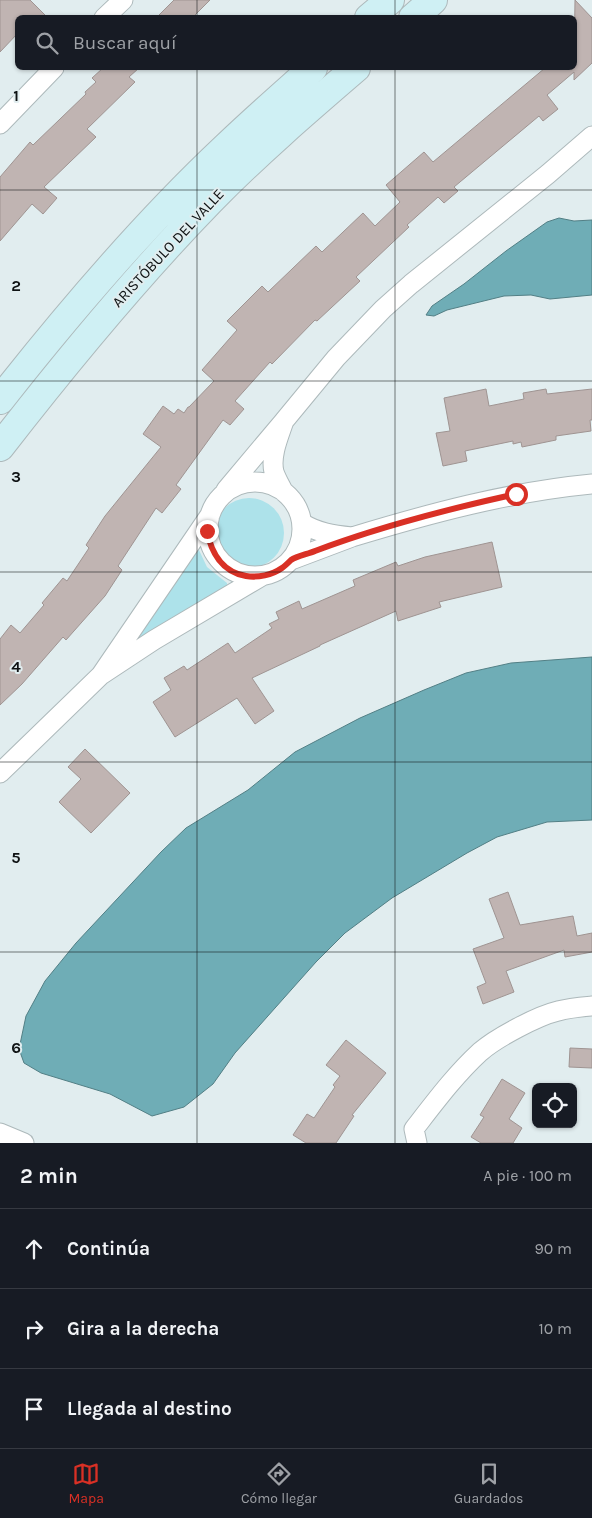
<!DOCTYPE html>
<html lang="es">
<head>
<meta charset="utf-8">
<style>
  body { margin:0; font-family:Karla,sans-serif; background:#242831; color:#f1f3f6 }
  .controls { position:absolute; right:15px; bottom:15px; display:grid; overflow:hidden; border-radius:8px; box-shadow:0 1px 4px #0004 }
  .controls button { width:45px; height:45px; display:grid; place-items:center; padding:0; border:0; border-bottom:1px solid #363941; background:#171b24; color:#f1f3f6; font:25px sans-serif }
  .stop { position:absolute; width:15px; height:15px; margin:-11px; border:4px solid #d93025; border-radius:50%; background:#fff }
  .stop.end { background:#d93025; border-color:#fff; box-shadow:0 1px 5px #0008 }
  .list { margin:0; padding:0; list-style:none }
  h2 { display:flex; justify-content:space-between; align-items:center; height:65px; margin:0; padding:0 20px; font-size:21px }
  h2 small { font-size:16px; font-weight:400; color:#9ea1a6 }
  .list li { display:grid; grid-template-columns:32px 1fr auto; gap:15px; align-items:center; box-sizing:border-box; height:80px; padding:0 20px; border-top:1px solid #363941 }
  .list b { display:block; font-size:19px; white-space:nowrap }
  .list em { font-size:16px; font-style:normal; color:#9ea1a6 }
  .icon { flex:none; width:28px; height:28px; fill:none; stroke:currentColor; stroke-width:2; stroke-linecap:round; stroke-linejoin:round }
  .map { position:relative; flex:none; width:592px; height:1143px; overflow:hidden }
  .search { position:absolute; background:#171b24; box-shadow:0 1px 4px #0004; left:15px; right:15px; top:15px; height:55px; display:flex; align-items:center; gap:12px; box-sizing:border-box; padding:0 18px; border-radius:8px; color:#9ea1a6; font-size:19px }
  .sheet { height:305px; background:#171b24 }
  nav { display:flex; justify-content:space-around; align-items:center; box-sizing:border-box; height:70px; border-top:1px solid #363941; background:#171b24; font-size:14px; color:#9ea1a6 }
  nav a { display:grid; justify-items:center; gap:2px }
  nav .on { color:#d93025 }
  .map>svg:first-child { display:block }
  .green { fill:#ade2ea }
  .water { fill:#6fadb6; stroke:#527f85 }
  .building { fill:#c0b4b2; stroke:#9f9492 }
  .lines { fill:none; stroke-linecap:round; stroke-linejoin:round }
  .street-casing { stroke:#adb9bb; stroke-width:21 }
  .secondary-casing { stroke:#adb9bb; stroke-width:30 }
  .street { stroke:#fff; stroke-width:19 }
  .secondary { stroke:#cff0f4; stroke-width:28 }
  .route { stroke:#d93025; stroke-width:6 }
  .grid { fill:none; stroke:#0f1314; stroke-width:1; stroke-opacity:0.55 }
  .labels { text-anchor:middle; stroke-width:4; stroke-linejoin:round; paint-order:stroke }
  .street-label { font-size:15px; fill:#0f1314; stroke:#e1edef }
  .grid-label { font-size:16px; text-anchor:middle; font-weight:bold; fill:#0f1314; stroke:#e1edef; stroke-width:4; stroke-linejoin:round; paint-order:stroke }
</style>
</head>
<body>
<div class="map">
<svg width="592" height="1143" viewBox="0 0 592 1143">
  <rect width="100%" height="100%" fill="#e1edef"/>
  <path class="green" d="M214 533a35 35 0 1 1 70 0a35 35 0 1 1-70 0Z
    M 198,548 L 207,567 L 227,583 L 227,589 L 131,645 Z"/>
  <path class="water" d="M 559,218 L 574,221 L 592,220 L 592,295 L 550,299 L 531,295 L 504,296 L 447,310 L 434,316 L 426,315 L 432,306 L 464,284 L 506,251 L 547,222 Z
    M 592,657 L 592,820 L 547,822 L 497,837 L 467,853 L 392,898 L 345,933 L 316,962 L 235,1053 L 213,1084 L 184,1107 L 152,1116 L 110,1094 L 41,1073 L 24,1063 L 19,1049 L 26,1016 L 45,981 L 76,943 L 161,852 L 186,828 L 248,790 L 295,752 L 360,718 L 424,690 L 466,673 L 511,663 Z"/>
  <path class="building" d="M 0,0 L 30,0 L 48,18 L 18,18 L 18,33 L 0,52 Z
    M 174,0 L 210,0 L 192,18 L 156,18 Z
    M 575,0 L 592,18 L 592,63 L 574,80 L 574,72 L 547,95 L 558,109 L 543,121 L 539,116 L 454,187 L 458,191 L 444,203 L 438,197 L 407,225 L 409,227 L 356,277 L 360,281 L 317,321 L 315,320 L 272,364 L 270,362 L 235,401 L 244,409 L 230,425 L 223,420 L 176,485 L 181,489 L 162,513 L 156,508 L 118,566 L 122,570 L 105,596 L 66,640 L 63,637 L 22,684 L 0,705 L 0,639 L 11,625 L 20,633 L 44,605 L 42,603 L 63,578 L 67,581 L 89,548 L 86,545 L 105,516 L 161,447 L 143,434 L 163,406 L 174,414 L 178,409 L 184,413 L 188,407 L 189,407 L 214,381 L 202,370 L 237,330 L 227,321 L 262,286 L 268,292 L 316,246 L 322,252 L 363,213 L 375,226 L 400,202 L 386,185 L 424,152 L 433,162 L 545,68 L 574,68 Z
    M 103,68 L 139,68 L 129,77 L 135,82 L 87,129 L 96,137 L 44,187 L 57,198 L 43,214 L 32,204 L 0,241 L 0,177 L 30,142 L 33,145 L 86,94 L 85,92 L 96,82 L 92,78 Z
    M 486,389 L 489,406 L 524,399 L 523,393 L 546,389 L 547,394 L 592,389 L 592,420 L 590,420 L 591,431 L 556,436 L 556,440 L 522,447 L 521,442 L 513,444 L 513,441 L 465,451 L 467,461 L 443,466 L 436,433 L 450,431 L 444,398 Z
    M 492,542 L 502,587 L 439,602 L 441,607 L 398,621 L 396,611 L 320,645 L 320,646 L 252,678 L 274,711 L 255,724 L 237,698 L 175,737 L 153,702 L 171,690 L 164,678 L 184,666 L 187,670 L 228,643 L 235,653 L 272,628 L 269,624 L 279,619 L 276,612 L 299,601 L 302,609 L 355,586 L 353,580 L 396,562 L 398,566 L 425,557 Z
    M 85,749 L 130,793 L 91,833 L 59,802 L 81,779 L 68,767 Z
    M 508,892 L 520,925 L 573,916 L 577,936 L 592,933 L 592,952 L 565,957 L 564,950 L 506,971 L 514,992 L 483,1004 L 477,987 L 486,983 L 473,949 L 504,938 L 489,899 Z
    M 346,1040 L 386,1073 L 352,1115 L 354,1116 L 336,1143 L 306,1143 L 293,1135 L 307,1114 L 314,1118 L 335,1087 L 333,1085 L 340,1076 L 326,1065 Z
    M 570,1048 L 592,1049 L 592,1068 L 569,1067 Z
    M 502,1079 L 525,1093 L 509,1119 L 522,1128 L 513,1143 L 481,1143 L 471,1137 L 484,1117 L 480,1115 Z"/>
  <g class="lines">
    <g class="street-casing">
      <path id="street" d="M 104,18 L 123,0
        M 0,124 L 54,68
        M 284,421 L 336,358 L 383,309 L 411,284 L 548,174 L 592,136
        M208 529a47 47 0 1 1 94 0a47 47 0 1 1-94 0Z
        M 226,490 L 284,421 C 279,436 270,456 274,472 C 276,478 280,485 283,491
        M 210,515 L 101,675 L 154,640 L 262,576
        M 352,537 C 431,513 509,492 592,484
        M 291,560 L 352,537 C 333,535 318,533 302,523
        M 0,773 L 101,675
        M 0,1133 L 24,1143
        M 417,1143 L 414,1129 C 435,1102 455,1075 480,1052 C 496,1038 537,1016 558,1011 C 569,1008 581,1007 592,1006"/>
    </g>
    <g class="secondary-casing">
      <path id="secondary" d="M 369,18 L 390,0
        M 413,18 L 433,0
        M 0,400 C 70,311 144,224 226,147 C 254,120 284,94 313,68
        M 0,447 C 66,362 135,278 210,201 C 256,154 306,111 356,68"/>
    </g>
    <use href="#street" class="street"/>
    <use href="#secondary" class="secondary"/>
  </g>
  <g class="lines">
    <path class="route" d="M 207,531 C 211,552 222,572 246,576 C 258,578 272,575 282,568 C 285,566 288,563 291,560 C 297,556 308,554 315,551 C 381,526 448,509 516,494"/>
  </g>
  <path class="grid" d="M 197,0 L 197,18M 395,0 L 395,18M 197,68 L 197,1143M 395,68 L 395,1143M 0,190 L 592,190M 0,381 L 592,381M 0,572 L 592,572M 0,762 L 592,762M 0,952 L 592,952"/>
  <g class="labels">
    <g class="street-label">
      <text transform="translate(168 248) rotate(-47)" y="5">ARISTÓBULO DEL VALLE</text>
    </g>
  </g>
  <g class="grid-label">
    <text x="16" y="101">1</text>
    <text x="16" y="291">2</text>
    <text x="16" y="482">3</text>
    <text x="16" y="672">4</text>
    <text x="16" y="863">5</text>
    <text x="16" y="1053">6</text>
  </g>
</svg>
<div class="controls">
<button><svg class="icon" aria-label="locate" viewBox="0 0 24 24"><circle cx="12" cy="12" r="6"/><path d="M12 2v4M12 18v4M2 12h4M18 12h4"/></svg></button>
</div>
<div class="stop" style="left:516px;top:494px"></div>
<div class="stop end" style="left:207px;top:531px"></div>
<div class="search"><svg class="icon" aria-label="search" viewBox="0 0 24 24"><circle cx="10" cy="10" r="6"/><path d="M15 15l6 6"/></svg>Buscar aquí</div>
</div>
<section class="sheet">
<h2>2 min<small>A pie · 100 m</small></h2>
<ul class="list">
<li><svg class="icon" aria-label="ahead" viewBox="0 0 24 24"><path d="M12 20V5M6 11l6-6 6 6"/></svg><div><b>Continúa</b></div><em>90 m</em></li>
<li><svg class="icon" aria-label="right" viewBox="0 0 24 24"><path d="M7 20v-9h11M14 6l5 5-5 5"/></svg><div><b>Gira a la derecha</b></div><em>10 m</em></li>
<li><svg class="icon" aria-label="arrive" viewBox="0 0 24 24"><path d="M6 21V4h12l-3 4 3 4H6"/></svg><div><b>Llegada al destino</b></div></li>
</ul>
</section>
<nav>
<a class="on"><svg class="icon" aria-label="map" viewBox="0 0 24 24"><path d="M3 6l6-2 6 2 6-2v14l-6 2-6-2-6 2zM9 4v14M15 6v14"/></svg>Mapa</a>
<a><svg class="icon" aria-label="directions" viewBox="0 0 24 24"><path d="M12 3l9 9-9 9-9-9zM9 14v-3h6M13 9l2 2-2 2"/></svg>Cómo llegar</a>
<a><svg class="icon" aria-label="saved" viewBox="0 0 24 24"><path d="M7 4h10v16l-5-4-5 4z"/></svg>Guardados</a>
</nav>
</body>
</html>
